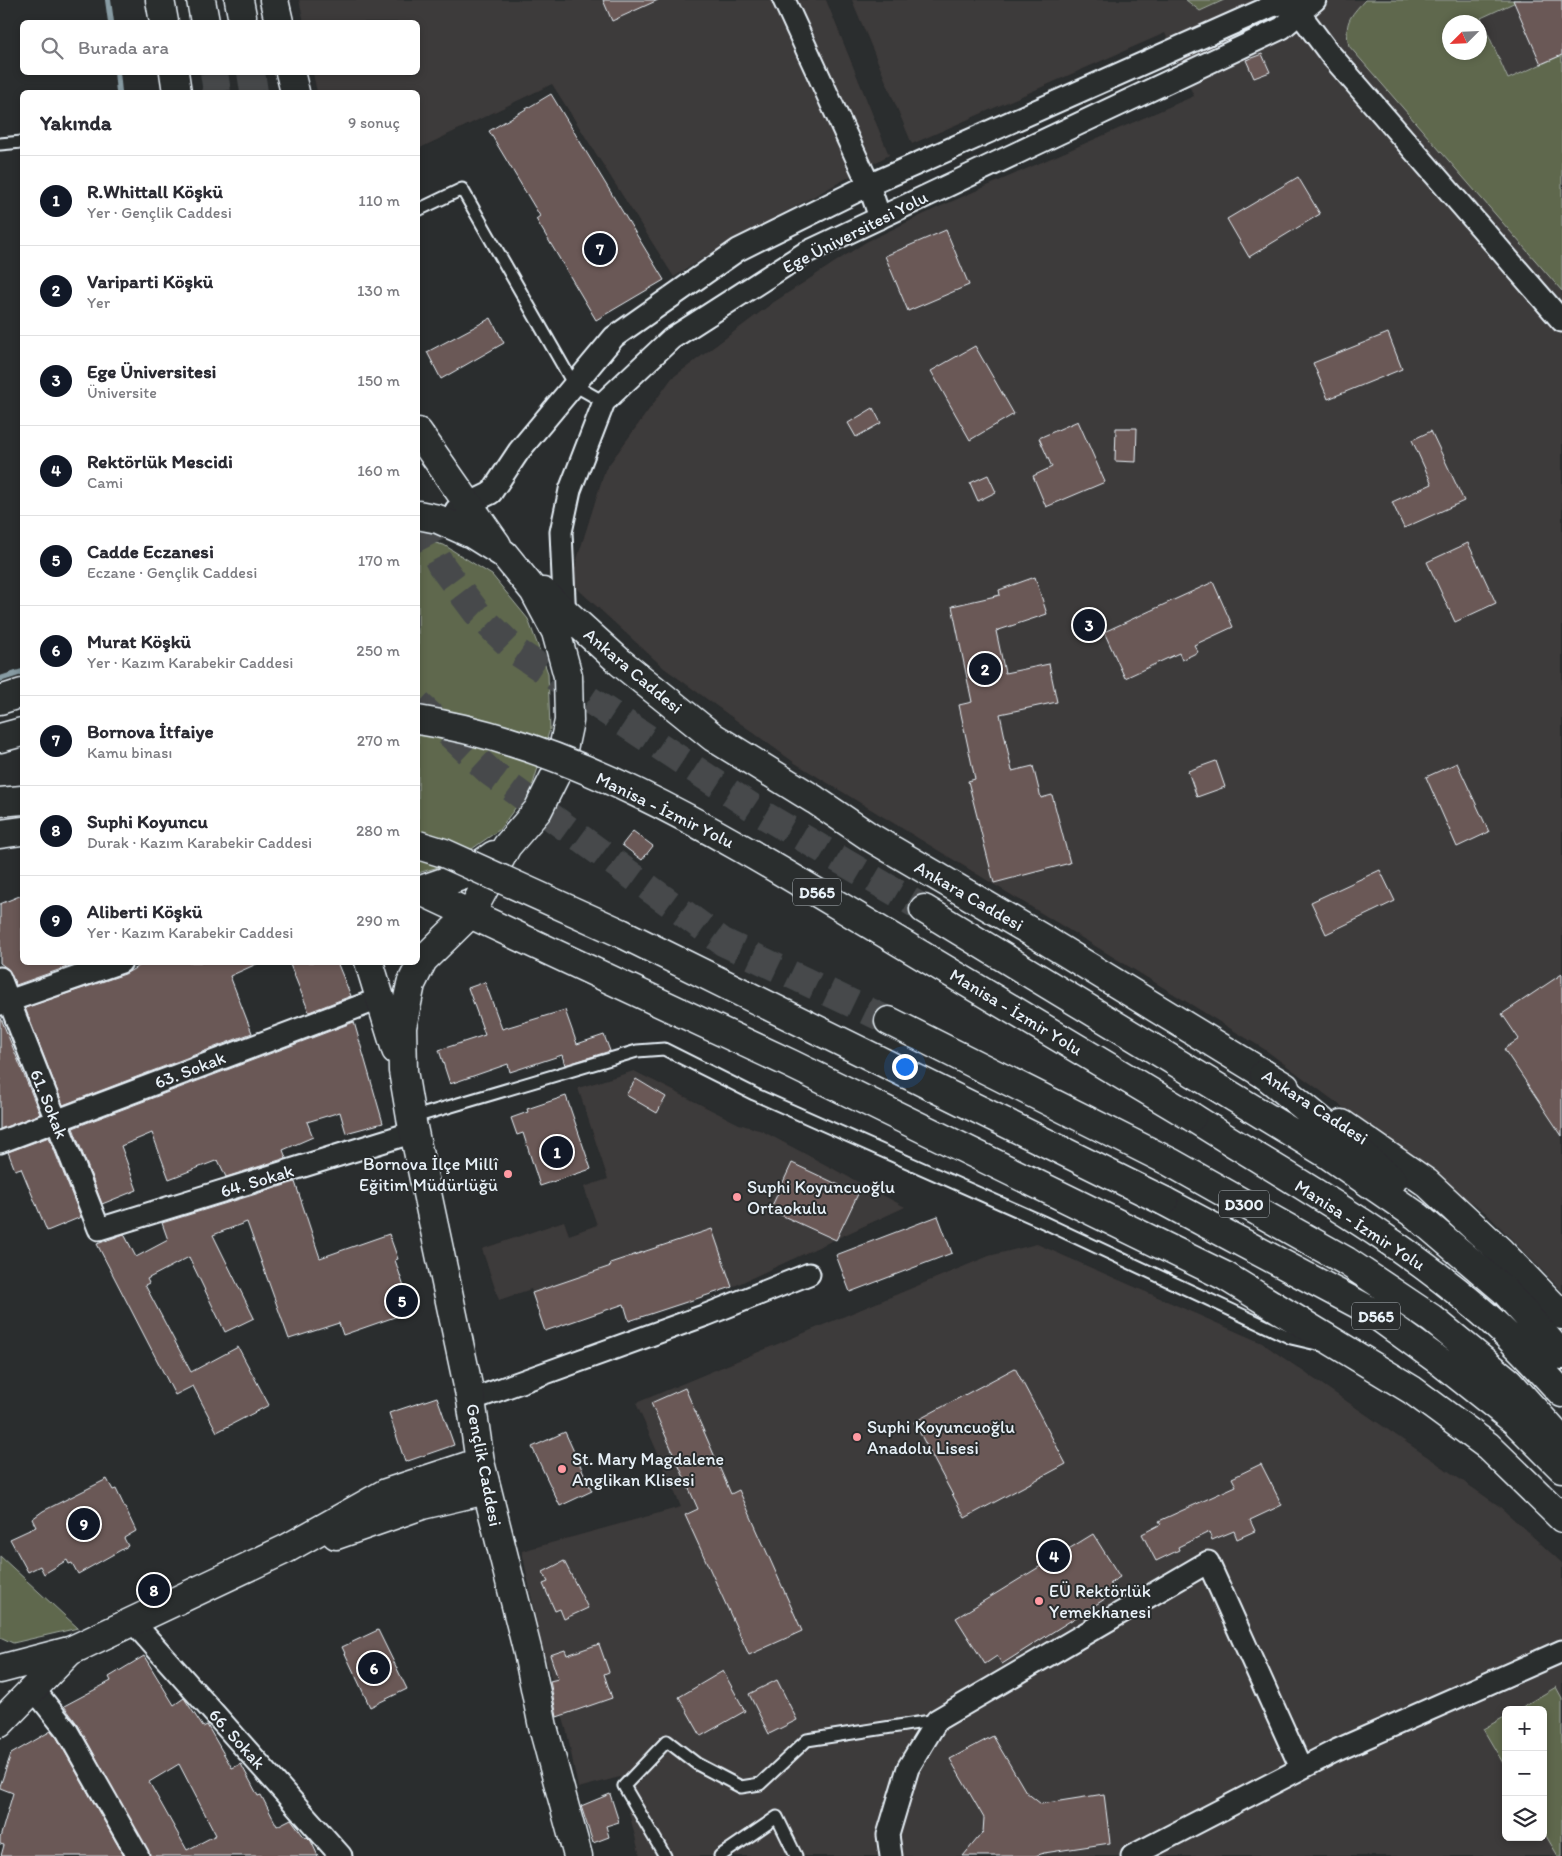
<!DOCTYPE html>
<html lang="tr">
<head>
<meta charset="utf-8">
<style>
  body { margin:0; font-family:Itim,sans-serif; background:#f2f2f3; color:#2b2b33 }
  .controls { position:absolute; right:15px; bottom:15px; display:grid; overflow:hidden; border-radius:8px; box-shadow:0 2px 8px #0003 }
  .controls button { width:45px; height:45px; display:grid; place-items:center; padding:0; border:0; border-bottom:1px solid #e1e1e2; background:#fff; color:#2b2b33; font:25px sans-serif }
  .compass { position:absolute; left:1442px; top:15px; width:45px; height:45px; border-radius:50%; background:#fff; box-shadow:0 2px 8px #0003; rotate:246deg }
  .you { position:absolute; left:904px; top:1066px; width:18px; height:18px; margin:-12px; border:4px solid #fff; border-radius:50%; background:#1a73e8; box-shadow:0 0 0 8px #1a73e833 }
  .badge { display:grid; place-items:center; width:32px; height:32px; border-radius:50%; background:#111827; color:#fff; font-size:16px; font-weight:700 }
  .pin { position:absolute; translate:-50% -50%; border:2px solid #fff; box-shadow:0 1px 5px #0006 }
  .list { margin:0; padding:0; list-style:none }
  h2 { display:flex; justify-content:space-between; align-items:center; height:65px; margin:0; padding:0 20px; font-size:21px }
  h2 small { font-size:16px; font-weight:400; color:#7c7c81 }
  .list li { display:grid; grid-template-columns:32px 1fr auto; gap:15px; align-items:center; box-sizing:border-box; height:90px; padding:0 20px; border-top:1px solid #e1e1e2 }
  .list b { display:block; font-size:19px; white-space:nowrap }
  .list p { margin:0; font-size:16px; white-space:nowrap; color:#7c7c81 }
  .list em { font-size:16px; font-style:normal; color:#7c7c81 }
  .icon { flex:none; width:28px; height:28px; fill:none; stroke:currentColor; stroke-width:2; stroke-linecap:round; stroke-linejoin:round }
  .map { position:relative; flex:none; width:1562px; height:1856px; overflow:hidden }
  .search { position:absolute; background:#fff; box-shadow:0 2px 8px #0003; left:20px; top:20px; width:400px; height:55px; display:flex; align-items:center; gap:12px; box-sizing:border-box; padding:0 18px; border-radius:8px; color:#7c7c81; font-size:19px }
  .panel { position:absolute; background:#fff; box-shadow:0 2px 8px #0003; left:20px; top:90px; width:400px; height:875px; border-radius:8px }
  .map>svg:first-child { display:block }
  .built { fill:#3e3a3a; fill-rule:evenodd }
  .green { fill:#5e674e; stroke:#a3aca3; fill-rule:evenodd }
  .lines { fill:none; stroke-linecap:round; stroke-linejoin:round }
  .stream { stroke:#889ca4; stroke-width:6 }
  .building { fill:#6b5956; stroke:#e8f1f8; fill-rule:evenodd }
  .highway-tunnel { stroke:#464a4c; stroke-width:28; stroke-dasharray:28 14; stroke-linecap:butt }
  .lane-casing { stroke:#e8f1f8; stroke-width:15 }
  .street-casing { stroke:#e8f1f8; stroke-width:25 }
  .secondary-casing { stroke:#e8f1f8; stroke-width:31 }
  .highway-casing { stroke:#e8f1f8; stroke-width:31 }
  .lane { stroke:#2a2d2e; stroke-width:11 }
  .street { stroke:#2a2d2e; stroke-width:21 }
  .secondary { stroke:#2a2d2e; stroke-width:28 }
  .highway { stroke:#2a2d2e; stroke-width:28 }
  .highway-bridge-casing { stroke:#e8f1f8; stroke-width:31; stroke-linecap:butt }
  .highway-bridge { stroke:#2a2d2e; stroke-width:28 }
  .poi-dot { fill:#ff9aa2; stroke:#2a2d2e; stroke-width:2 }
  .labels { text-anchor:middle; stroke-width:4; stroke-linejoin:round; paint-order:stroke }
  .shield { fill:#2a2d2e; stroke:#afb6bb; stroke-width:1 }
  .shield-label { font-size:16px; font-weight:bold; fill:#e8f1f8 }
  .street-label { font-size:18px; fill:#e8f1f8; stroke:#2a2d2e }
  .poi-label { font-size:18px; fill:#e8f1f8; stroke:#2a2d2e; text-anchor:start }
</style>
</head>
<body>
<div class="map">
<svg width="1562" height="1856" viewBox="0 0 1562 1856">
  <rect width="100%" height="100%" fill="#2a2d2e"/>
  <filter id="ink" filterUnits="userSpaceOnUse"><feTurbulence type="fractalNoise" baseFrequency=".02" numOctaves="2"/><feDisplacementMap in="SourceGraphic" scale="10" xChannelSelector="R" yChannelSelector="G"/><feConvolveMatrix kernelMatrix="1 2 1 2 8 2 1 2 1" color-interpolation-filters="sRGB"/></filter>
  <g filter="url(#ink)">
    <path class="built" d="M 299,0 L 826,0 L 889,155 L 713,252 L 674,277 L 552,84 L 418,149 L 418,92 L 317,92 L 313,73 L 418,72 L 418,22 L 304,22 Z
      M 852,0 L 1562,0 L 1562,1291 L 1486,1213 L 1264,1049 L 795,763 L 664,668 L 570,582 L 605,470 L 672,378 L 774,302 L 866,242 L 939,207 L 1194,96 L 1165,33 L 912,144 ZM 1450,22 L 1480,22 L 1480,52 L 1450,52 Z
      M 634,1071 L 739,1124 L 762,1131 L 905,1207 L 732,1287 L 629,1321 L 624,1305 L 545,1331 L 531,1289 L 499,1300 L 482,1249 L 564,1221 L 569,1235 L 597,1225 L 584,1187 L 608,1179 L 578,1088 Z
      M 1037,1244 L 1262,1343 L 1499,1506 L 1562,1563 L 1562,1856 L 640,1856 L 620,1777 L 578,1788 L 567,1732 L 540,1639 L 522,1551 L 681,1507 L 636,1403 L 989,1256 ZM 1506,1710 L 1543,1710 L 1543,1837 L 1506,1837 Z"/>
    <path class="green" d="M 1186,0 L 1224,0 L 1200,11 Z
      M 1365,0 L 1520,0 L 1481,18 L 1508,79 L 1562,55 L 1562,291 L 1349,46 C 1344,23 1349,17 1365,0 ZM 1450,22 L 1480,22 L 1480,52 L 1450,52 Z
      M 418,539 L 444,545 L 492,575 L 528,619 L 548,673 L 550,729 L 533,784 L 499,830 L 452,863 L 418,873 Z
      M 0,1556 L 78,1628 L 13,1643 L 0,1637 Z
      M 1556,1687 L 1562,1698 L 1562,1856 L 1558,1856 L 1543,1831 L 1543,1710 L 1517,1710 Z
      M 1506,1716 L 1506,1768 L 1483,1729 Z"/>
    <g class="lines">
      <path class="stream" d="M 108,0 L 111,22
        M 117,72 L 119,92
        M 0,679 L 22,672"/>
    </g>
    <path class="building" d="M 603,0 L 658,0 L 612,21 Z
      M 1513,0 L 1562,0 L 1562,55 L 1541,64 Z
      M 1262,54 L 1270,72 L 1254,78 L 1246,60 Z
      M 551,94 L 664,280 L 596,320 L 536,219 L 540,216 L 489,131 Z
      M 1298,177 L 1320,214 L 1249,257 L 1227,219 Z
      M 946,230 L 969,285 L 908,311 L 885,256 Z
      M 491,318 L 504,343 L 441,379 L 427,352 Z
      M 1388,333 L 1402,369 L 1328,399 L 1313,363 Z
      M 975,346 L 1014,414 L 970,440 L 931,371 Z
      M 873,408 L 881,423 L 856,437 L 848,423 Z
      M 1078,421 L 1105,482 L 1046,507 L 1033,476 L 1052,467 L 1039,438 Z
      M 1116,428 L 1137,428 L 1136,462 L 1115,461 Z
      M 1431,431 L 1464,501 L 1404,528 L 1392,502 L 1432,484 L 1412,440 Z
      M 988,475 L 996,492 L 978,501 L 970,483 Z
      M 1468,543 L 1496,603 L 1455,622 L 1427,562 Z
      M 1035,577 L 1047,614 L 996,631 L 1005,673 L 1049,664 L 1057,702 L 1000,714 L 1012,771 L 1033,766 L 1041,798 L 1052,795 L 1070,863 L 994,883 L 968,781 L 975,779 L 959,705 L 972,702 L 952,606 L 1000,595 L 999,590 Z
      M 1213,582 L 1233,627 L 1194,645 L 1198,652 L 1182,660 L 1179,653 L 1125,678 L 1104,632 Z
      M 1216,761 L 1225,787 L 1197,797 L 1188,771 Z
      M 1457,763 L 1489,832 L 1457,847 L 1426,777 Z
      M 633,831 L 653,846 L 642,860 L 622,845 Z
      M 1380,870 L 1395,901 L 1326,934 L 1311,902 Z
      M 22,895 L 22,962 L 81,962 L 16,985 L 8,969 L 0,963 L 0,904 Z
      M 146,962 L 261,962 L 230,976 L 252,1033 L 63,1105 L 25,1008 L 125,974 Z
      M 289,962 L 337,962 L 351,996 L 309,1012 Z
      M 1562,974 L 1562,1136 L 1504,1049 L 1519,1039 L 1502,1014 Z
      M 485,982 L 502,1029 L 565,1010 L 577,1044 L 604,1035 L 610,1051 L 565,1065 L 562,1055 L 510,1072 L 508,1064 L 450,1084 L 439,1050 L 485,1035 L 468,988 Z
      M 0,1016 L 40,1114 L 0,1129 Z
      M 354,1022 L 383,1123 L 346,1133 L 340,1112 L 307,1122 L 313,1137 L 283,1150 L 286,1158 L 226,1177 L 218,1160 L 169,1179 L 152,1133 L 121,1146 L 137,1190 L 102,1204 L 73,1128 Z
      M 636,1079 L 666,1097 L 657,1113 L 626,1095 Z
      M 566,1096 L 591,1169 L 540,1186 L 523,1133 L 517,1135 L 511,1118 L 528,1112 L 527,1109 Z
      M 49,1137 L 81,1217 L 47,1231 L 21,1168 L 15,1170 L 8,1152 Z
      M 792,1163 L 858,1194 L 836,1240 L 770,1210 Z
      M 295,1182 L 320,1258 L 389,1234 L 398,1259 L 395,1260 L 412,1311 L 343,1335 L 339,1323 L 289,1339 L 247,1222 L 213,1235 L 254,1318 L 225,1332 L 189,1257 L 147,1279 L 149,1283 L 145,1285 L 191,1372 L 238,1347 L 269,1405 L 217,1432 L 193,1386 L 175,1395 L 97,1244 L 124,1234 L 136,1257 L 168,1240 L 162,1223 Z
      M 938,1216 L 952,1253 L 850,1292 L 836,1255 Z
      M 712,1229 L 732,1287 L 629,1321 L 624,1304 L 545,1331 L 532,1293 L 611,1266 L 610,1263 Z
      M 1015,1368 L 1066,1464 L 965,1518 L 914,1422 Z
      M 685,1388 L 731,1494 L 739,1490 L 802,1631 L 749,1655 L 685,1515 L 698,1509 L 651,1403 Z
      M 437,1397 L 454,1445 L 405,1462 L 389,1413 Z
      M 565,1432 L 592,1491 L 560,1506 L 532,1447 Z
      M 1261,1464 L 1282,1505 L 1250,1520 L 1255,1531 L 1237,1539 L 1234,1531 L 1212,1540 L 1209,1532 L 1178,1547 L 1179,1550 L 1156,1561 L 1142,1534 L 1161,1524 L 1159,1521 L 1236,1486 L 1232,1478 Z
      M 107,1479 L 113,1490 L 116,1489 L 136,1531 L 124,1538 L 128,1546 L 78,1574 L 72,1563 L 69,1564 L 67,1560 L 44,1574 L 40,1566 L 28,1572 L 10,1539 L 36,1527 L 32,1519 L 43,1511 Z
      M 1093,1534 L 1120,1577 L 1110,1583 L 1116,1592 L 1002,1664 L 997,1656 L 985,1664 L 956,1618 Z
      M 564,1561 L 588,1608 L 564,1619 L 560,1609 L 555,1611 L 543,1584 L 548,1582 L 543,1572 Z
      M 378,1630 L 407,1689 L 370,1707 L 342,1647 Z
      M 599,1644 L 609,1672 L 604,1674 L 612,1698 L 557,1717 L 550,1681 L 558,1679 L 550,1655 L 565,1650 L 567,1655 Z
      M 144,1656 L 174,1705 L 184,1698 L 203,1727 L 207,1725 L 232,1768 L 241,1764 L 258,1796 L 261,1795 L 277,1826 L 291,1819 L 305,1838 L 307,1837 L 311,1841 L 318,1856 L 150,1856 L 78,1725 L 64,1706 L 111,1681 L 109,1677 ZM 179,1764 L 216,1835 L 187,1850 L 149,1782 Z
      M 723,1671 L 745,1711 L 701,1736 L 679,1697 Z
      M 777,1680 L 797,1720 L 769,1734 L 749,1694 Z
      M 51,1731 L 57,1738 L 124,1856 L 1,1856 L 4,1845 L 0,1844 L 0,1838 L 13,1793 L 0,1788 L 0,1786 L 11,1754 Z
      M 993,1736 L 1026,1792 L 1041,1804 L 1104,1794 L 1110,1843 L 1044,1853 L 1035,1856 L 963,1856 L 983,1832 L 984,1818 L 950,1759 Z
      M 610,1794 L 619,1822 L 606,1826 L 609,1837 L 593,1843 L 581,1806 Z"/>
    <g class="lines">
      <path class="highway-tunnel" d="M 214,72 L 217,92
        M 251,72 L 254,92
        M 418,521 L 441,565 L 477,613 L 517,652 L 764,815 L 924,909
        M 418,704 L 491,773 L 723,942 L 889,1021"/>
      <g class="lane-casing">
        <path id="lane" d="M 0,144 L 22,142
          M 418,210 L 462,189 L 574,385 L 604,402
          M 411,1118 L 637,1051 L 664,1049 L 754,1094 L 1043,1222 L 1291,1338 L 1321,1345
          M 665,1856 L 624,1786 L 667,1741 L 697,1764 L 741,1787 L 760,1784 L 807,1740 L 937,1720
          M 720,1856 L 777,1817 L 796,1856"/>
      </g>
      <g class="street-casing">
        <path id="street" d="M 784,0 L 869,185 L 880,218
          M 1300,14 L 1330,54 L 1562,321
          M 456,510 L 491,493 L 519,451 L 614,337 L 738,250 L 869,185 L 1272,6 L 1297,0 L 1303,7 L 1300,14
          M 565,621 L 561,532 L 570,490 L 604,402 L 671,339 L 805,253 L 1282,28 L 1315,0
          M 0,978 L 99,1229 L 414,1132
          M 0,1004 L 121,962
          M 0,1142 L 379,999
          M 471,1400 L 706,1315 L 809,1274
          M 133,1622 L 341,1856
          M 33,1688 L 67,1731 L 138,1856
          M 891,1856 L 888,1835 L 908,1768 L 937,1720 L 1208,1562 L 1301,1768
          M 1132,1856 L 1335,1751 L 1562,1651"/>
      </g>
      <g class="secondary-casing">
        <path id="secondary" d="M 160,0 L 164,22
          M 274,0 L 279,22
          M 174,72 L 177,92
          M 290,72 L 295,92
          M 418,432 L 497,545
          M 418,515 L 438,519 L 472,534 L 504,554 L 534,591 L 556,632 L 568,676 L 569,721 L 559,768 L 538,810 L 507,846 L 471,913 L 423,960 L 411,984 L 402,1027 L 403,1071 L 411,1118 L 471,1400 L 480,1462 L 528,1653 L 543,1727 L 578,1856
          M 543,592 L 620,662 L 713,737 L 815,800 L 870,837 L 1042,938 L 1285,1087
          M 0,700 L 22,693
          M 0,834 L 22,831
          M 418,891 L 467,874 L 494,855
          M 421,891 L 791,1064 L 1225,1276 L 1412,1390 L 1488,1446 L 1562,1518
          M 369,962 L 396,1050
          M 1342,1124 L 1427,1183 L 1500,1251 L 1562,1315
          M 336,1535 L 422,1505 L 486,1490
          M 0,1669 L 69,1651
          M 0,1723 L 70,1651 L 286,1549 L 386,1493 L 480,1462"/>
      </g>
      <g class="highway-casing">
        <path id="highway" d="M 201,0 L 205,22
          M 239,0 L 242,16
          M 0,738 L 22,732
          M 0,802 L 22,800
          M 924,909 L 1324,1152 L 1417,1216 L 1504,1290 L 1562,1355
          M 889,1021 L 1170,1162 L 1346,1261 L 1431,1318 L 1509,1382 L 1562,1441
          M 1264,1074 L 1393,1180
          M 1192,1117 C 1288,1178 1390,1233 1476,1307 C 1507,1333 1535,1363 1562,1393
          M 1164,1201 L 1369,1310 L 1442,1363 L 1515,1421 L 1562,1468"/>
      </g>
      <use href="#lane" class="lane"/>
      <use href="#street" class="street"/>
      <use href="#secondary" class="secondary"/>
      <use href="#highway" class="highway"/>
      <g class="highway-bridge-casing">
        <path id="highway-bridge" d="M 418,720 C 578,744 734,843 871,925 C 978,989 1085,1053 1192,1117
          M 418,845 L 444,853 L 621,933 L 1164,1201"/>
      </g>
      <use href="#highway-bridge" class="highway-bridge"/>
    </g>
  </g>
  <g class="poi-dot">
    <circle cx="508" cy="1174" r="5"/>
    <circle cx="737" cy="1197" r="5"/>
    <circle cx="857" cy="1437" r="5"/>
    <circle cx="562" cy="1469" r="5"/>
    <circle cx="1039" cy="1601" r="5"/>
  </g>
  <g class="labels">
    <g class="shield">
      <rect x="793" y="878.5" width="48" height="27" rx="4"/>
      <rect x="1219" y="1190.5" width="50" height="27" rx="4"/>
      <rect x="1352" y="1302.5" width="48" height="27" rx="4"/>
    </g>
    <g class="shield-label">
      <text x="817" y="898">D565</text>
      <text x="1244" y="1210">D300</text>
      <text x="1376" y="1322">D565</text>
    </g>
    <g class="street-label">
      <text transform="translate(855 232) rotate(-27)" y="6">Ege Üniversitesi Yolu</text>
      <text transform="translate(633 671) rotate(40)" y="6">Ankara Caddesi</text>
      <text transform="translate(665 810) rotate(26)" y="6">Manisa - İzmir Yolu</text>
      <text transform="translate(969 896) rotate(30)" y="6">Ankara Caddesi</text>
      <text transform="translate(1016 1012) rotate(31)" y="6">Manisa - İzmir Yolu</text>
      <text transform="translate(190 1070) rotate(-21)" y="6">63. Sokak</text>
      <text transform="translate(49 1104) rotate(68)" y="6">61. Sokak</text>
      <text transform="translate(1315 1107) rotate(33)" y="6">Ankara Caddesi</text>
      <text transform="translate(257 1181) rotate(-17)" y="6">64. Sokak</text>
      <text transform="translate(1360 1225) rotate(33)" y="6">Manisa - İzmir Yolu</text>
      <text transform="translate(484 1465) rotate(79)" y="6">Gençlik Caddesi</text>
      <text transform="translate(237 1739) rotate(48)" y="6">66. Sokak</text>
    </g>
    <g class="poi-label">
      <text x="498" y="1170" text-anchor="end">Bornova İlçe Millî<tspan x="498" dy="21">Eğitim Müdürlüğü</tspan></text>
      <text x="747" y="1193">Suphi Koyuncuoğlu<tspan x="747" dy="21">Ortaokulu</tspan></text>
      <text x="867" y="1433">Suphi Koyuncuoğlu<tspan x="867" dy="21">Anadolu Lisesi</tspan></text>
      <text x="572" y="1465">St. Mary Magdalene<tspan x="572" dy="21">Anglikan Klisesi</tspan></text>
      <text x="1049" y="1597">EÜ Rektörlük<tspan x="1049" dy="21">Yemekhanesi</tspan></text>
    </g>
  </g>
</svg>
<div class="controls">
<button>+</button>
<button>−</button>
<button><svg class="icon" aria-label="layers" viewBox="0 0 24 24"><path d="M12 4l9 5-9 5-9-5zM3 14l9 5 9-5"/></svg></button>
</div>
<svg class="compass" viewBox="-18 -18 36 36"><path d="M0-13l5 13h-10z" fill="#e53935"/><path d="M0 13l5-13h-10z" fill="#7c7c81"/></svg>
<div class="you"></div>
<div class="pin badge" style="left:557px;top:1152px">1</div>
<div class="pin badge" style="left:985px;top:669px">2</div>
<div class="pin badge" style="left:1089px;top:625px">3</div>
<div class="pin badge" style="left:1054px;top:1556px">4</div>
<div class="pin badge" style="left:402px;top:1301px">5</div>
<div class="pin badge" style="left:374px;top:1668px">6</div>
<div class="pin badge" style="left:600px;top:249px">7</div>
<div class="pin badge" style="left:154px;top:1590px">8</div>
<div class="pin badge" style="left:84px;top:1524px">9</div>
<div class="search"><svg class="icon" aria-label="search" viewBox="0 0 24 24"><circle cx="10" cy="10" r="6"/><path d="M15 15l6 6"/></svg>Burada ara</div>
<section class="panel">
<h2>Yakında<small>9 sonuç</small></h2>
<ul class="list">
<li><span class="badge">1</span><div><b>R.Whittall Köşkü</b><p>Yer · Gençlik Caddesi</p></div><em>110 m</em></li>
<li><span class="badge">2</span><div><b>Variparti Köşkü</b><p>Yer</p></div><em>130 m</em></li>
<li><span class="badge">3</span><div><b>Ege Üniversitesi</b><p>Üniversite</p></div><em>150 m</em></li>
<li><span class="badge">4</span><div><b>Rektörlük Mescidi</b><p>Cami</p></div><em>160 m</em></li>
<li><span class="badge">5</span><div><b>Cadde Eczanesi</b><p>Eczane · Gençlik Caddesi</p></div><em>170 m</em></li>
<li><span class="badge">6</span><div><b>Murat Köşkü</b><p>Yer · Kazım Karabekir Caddesi</p></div><em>250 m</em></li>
<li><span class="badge">7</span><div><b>Bornova İtfaiye</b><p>Kamu binası</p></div><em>270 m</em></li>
<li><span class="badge">8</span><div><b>Suphi Koyuncu</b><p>Durak · Kazım Karabekir Caddesi</p></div><em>280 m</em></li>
<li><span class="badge">9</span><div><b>Aliberti Köşkü</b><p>Yer · Kazım Karabekir Caddesi</p></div><em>290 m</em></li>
</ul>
</section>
</div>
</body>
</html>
